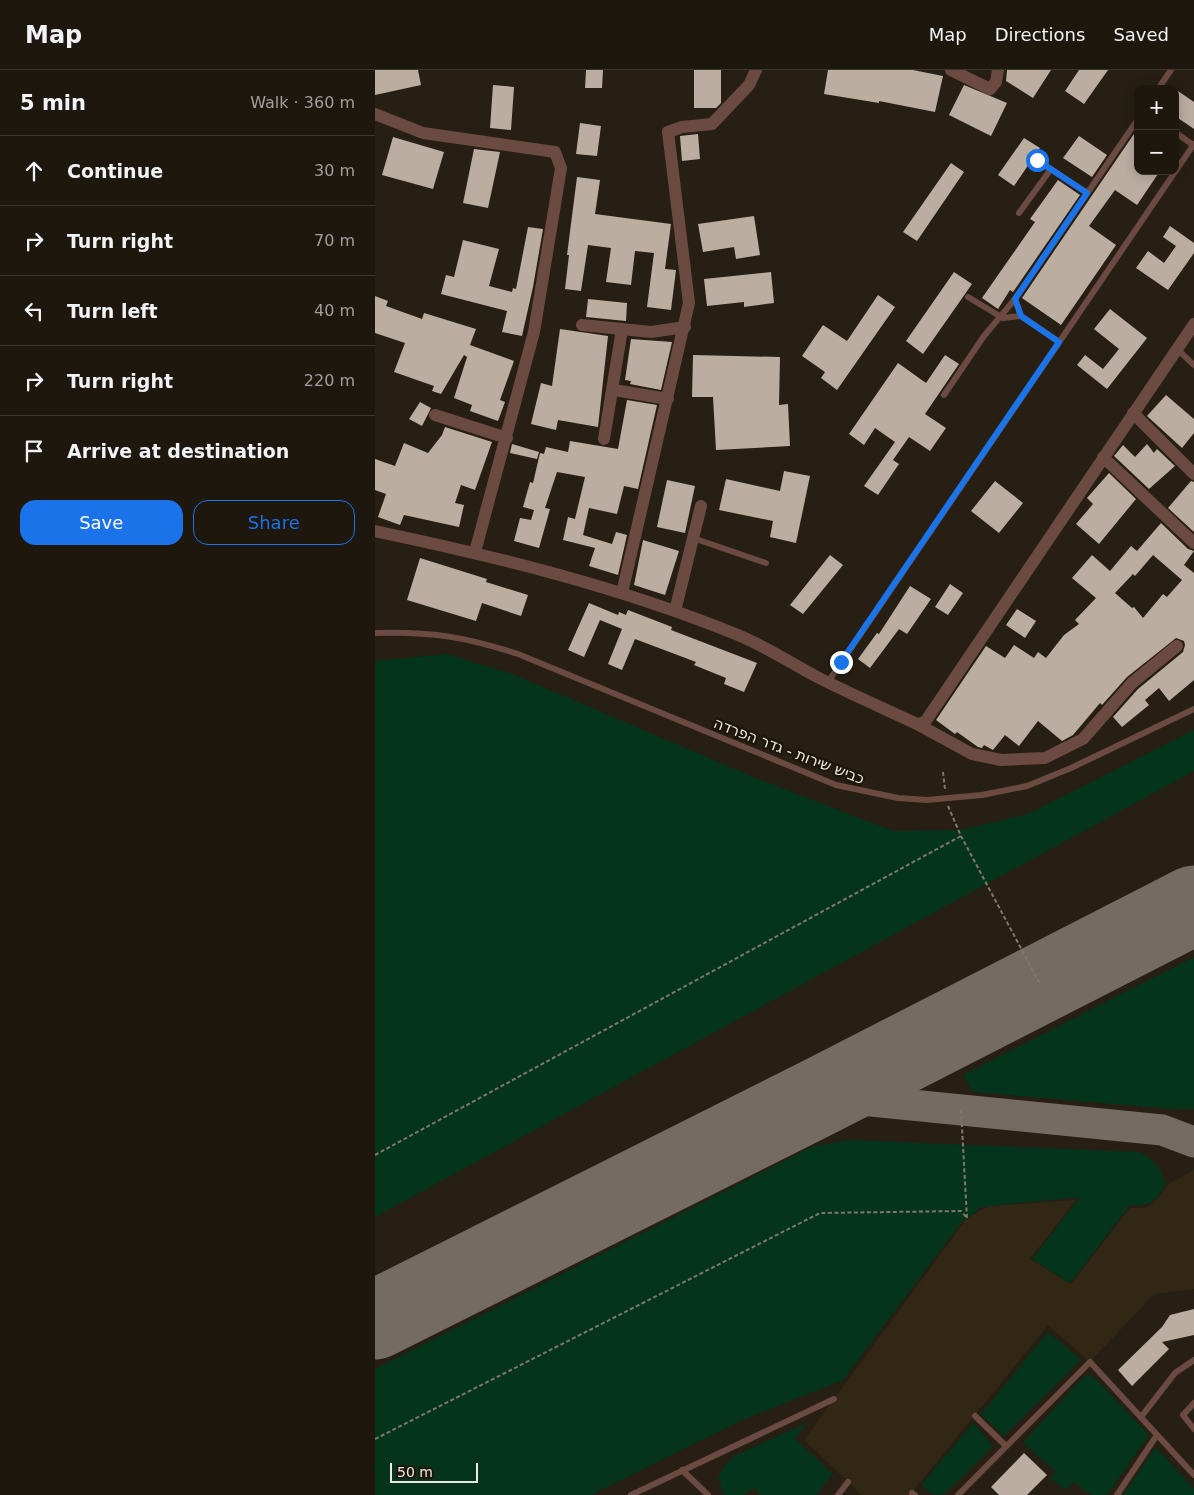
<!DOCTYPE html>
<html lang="en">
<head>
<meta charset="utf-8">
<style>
  body { margin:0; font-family:"DejaVu Sans","Noto Sans Hebrew",sans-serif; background:#252017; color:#f1f3f6 }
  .controls { position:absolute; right:15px; top:15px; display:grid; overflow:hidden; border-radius:10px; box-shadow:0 2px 12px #0003 }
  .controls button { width:45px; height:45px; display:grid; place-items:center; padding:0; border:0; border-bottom:1px solid #3b362e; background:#1d170e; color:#f1f3f6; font:25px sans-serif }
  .scale { position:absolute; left:15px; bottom:12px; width:88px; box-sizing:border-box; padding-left:5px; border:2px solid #eee9e1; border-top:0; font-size:14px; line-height:18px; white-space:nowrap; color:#eee9e1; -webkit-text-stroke:4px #1d160a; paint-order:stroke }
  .stop { position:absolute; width:15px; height:15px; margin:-11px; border:4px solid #1a73e8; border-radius:50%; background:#fff }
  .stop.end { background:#1a73e8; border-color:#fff; box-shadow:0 1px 5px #0008 }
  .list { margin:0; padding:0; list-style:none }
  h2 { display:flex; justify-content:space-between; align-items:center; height:65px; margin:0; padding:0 20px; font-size:21px }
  h2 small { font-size:16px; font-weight:400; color:#a09f9e }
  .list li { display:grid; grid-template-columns:32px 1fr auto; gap:15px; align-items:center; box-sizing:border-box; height:70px; padding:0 20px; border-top:1px solid #3b362e }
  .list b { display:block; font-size:19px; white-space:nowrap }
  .list em { font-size:16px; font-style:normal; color:#a09f9e }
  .actions { display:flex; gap:10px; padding:15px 20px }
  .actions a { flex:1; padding:11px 0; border:1px solid #1a73e8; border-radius:15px; text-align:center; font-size:18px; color:#1a73e8 }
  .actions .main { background:#1a73e8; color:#fff }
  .icon { flex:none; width:28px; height:28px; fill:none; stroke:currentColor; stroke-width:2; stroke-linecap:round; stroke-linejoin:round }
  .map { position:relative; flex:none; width:819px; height:1425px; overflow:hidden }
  header { display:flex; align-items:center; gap:30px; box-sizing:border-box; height:70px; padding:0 25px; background:#1d170e; border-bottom:1px solid #3b362e }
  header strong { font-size:24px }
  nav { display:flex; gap:28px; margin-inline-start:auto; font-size:18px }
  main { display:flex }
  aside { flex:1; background:#1d170e }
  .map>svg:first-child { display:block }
  .built { fill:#312714 }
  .green { fill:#04341c }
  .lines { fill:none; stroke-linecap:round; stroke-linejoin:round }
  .taxiway { stroke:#746c62; stroke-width:31 }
  .runway { stroke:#746c62; stroke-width:79 }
  .building { fill:#bcada1; fill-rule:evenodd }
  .path { stroke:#7f786e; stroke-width:2; stroke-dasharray:4 2.5; stroke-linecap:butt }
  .lane { stroke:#6b4a41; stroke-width:6 }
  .street { stroke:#6b4a41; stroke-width:12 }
  .route { stroke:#1a73e8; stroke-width:6 }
  .labels { text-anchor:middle; stroke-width:5; stroke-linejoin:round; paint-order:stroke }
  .street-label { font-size:15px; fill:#eee9e1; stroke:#1d160a }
</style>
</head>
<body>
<header>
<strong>Map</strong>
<nav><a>Map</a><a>Directions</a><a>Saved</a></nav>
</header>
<main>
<aside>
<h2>5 min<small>Walk · 360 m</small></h2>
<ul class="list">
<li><svg class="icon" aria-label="ahead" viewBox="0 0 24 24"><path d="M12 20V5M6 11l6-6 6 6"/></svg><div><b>Continue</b></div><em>30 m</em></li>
<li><svg class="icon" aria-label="right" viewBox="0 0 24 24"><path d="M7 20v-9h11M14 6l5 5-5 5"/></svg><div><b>Turn right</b></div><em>70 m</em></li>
<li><svg class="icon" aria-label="left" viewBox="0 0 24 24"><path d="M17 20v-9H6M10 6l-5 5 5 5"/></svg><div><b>Turn left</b></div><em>40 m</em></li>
<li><svg class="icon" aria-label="right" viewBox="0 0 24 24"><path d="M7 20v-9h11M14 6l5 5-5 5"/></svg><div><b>Turn right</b></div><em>220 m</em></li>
<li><svg class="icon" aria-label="arrive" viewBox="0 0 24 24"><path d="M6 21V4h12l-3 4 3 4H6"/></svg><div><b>Arrive at destination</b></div></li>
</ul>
<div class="actions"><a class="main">Save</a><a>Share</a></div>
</aside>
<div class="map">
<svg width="819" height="1425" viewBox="0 0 819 1425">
  <rect width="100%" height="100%" fill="#271f13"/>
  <path class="built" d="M 819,1100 L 819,1219 L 779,1224 L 715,1292 L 673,1255 L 535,1425 L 487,1425 L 429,1370 L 592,1148 L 614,1136 L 701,1130 L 655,1189 L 696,1214 L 755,1138 L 770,1138 L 779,1133 L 795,1113 Z"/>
  <path class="green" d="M 72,584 L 140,605 L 383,709 L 518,761 L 586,760 L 653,744 L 819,660 L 819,701 L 0,1147 L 0,591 Z
    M 819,887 L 819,1039 L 798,1039 L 598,1022 L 588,1005 Z
    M 473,1070 L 764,1082 C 777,1088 789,1100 790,1115 C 781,1131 775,1137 755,1135 L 695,1213 L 657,1189 L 705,1127 L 607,1137 L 586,1153 L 468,1310 L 365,1351 L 216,1425 L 0,1425 L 0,1299 L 437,1077 Z
    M 673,1262 L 706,1290 L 629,1366 L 606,1344 Z
    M 714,1305 L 721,1309 L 774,1365 L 732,1425 L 716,1425 L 699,1412 L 691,1420 L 675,1408 L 681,1402 L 648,1373 L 705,1310 Z
    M 432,1353 L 420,1369 L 458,1404 L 441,1425 L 384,1425 L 380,1418 L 367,1425 L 349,1425 L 343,1407 L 350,1395 L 359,1386 Z
    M 598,1353 L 618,1376 L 576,1418 L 566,1425 L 557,1424 L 546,1415 Z
    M 781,1377 L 819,1419 L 819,1425 L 748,1425 Z"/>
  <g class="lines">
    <path class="taxiway" d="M 446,1026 L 787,1060 L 819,1072"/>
    <path class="runway" d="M 0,1250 L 446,1026 L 819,835"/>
  </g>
  <path class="building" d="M 0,0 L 43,0 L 46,15 L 0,25 Z
    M 211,0 L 228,0 L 227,18 L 210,18 Z
    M 319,0 L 346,0 L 346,33 L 341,38 L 319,38 Z
    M 453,0 L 538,0 L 568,6 L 560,42 L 504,31 L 504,33 L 449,24 Z
    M 632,0 L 676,0 L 658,28 L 631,11 Z
    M 704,0 L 733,0 L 709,34 L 690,21 Z
    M 118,15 L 139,17 L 136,60 L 115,58 Z
    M 589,15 L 632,33 L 616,66 L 574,45 Z
    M 800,19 L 819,32 L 819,59 L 800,46 Z
    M 205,53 L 226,56 L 222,86 L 201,84 Z
    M 763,58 L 763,101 L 785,101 L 762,135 L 740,120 L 714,156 L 741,175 L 686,255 L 647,228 Z
    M 323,64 L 325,89 L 307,91 L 305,66 Z
    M 704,66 L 732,85 L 717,107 L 688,88 Z
    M 18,67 L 69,82 L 58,119 L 7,105 Z
    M 649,68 L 665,78 L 639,116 L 623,105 Z
    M 99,79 L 125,82 L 113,138 L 88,133 Z
    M 576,93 L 589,102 L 542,171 L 528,162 Z
    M 202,107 L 225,110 L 220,144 L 296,154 L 290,199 L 301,200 L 296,240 L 272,237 L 279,183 L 260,181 L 256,215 L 231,212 L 236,178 L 213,175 L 206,221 L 190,219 L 194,185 L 192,185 Z
    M 683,110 L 705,125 L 638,222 L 635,220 L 623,239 L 607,228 L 660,152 L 655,149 Z
    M 379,146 L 385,185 L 361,189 L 359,177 L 328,182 L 323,154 Z
    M 795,156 L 819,173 L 819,183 L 793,220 L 761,198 L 773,181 L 789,193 L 801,176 L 788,167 Z
    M 153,157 L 168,159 L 158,217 L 147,266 L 127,262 L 132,241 L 66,224 L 71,205 L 79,207 L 88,170 L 124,179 L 114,216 L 137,222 L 138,218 L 141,219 Z
    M 396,202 L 399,233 L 369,237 L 369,232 L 332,236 L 329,209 Z
    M 579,202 L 597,214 L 548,284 L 531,271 Z
    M 503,225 L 520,237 L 462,320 L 446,308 L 450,302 L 427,286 L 448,255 L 472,271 Z
    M 0,226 L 13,231 L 11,236 L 47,249 L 49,243 L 101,259 L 95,275 L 139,291 L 125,330 L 130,332 L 123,351 L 95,341 L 97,335 L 79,328 L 92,287 L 89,285 L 66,324 L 57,321 L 59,316 L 19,302 L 30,273 L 0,263 Z
    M 213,229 L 252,233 L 251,251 L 211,247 Z
    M 735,239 L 772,268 L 732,319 L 702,295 L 710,285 L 728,299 L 744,279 L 719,259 Z
    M 185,259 L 233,266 L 223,357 L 183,350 L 181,360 L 156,354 L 166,313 L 177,316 Z
    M 256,269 L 297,272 L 286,320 L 255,314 L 256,311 L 250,310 Z
    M 318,285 L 405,287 L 404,335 L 413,334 L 415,376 L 341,380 L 338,327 L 317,327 Z
    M 570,285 L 584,294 L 550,344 L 571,358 L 555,381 L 534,367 L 518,390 L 524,394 L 503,425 L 489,416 L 520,372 L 500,358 L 489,375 L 474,364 L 523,293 L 551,313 Z
    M 791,325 L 819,349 L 819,363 L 807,378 L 772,346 Z
    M 252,330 L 282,335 L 263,419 L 249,416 L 242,444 L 214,438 L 208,465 L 237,474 L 241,462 L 252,465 L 243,505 L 214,496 L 220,478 L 188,470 L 193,447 L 200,449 L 210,407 L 182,402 L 170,438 L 175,439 L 164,478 L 139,471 L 145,448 L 156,450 L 159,440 L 148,437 L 155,412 L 158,413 L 165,383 L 169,384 L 171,377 L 193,382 L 195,371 L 243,379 Z
    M 45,332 L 56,338 L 47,356 L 34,349 Z
    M 70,357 L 117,372 L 100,420 L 86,415 L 80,433 L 89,435 L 84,457 L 29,445 L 25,455 L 3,447 L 11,424 L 0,420 L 0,389 L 20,396 L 29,373 L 53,383 L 67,365 Z
    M 137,374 L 164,382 L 162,389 L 135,383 Z
    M 772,374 L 779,383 L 782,379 L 800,396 L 774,419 L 739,386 L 748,375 L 760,387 Z
    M 409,401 L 435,406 L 421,473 L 395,467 L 398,451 L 344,440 L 351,409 L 405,421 Z
    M 734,403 L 761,429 L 724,474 L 701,454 L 718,434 L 712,428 Z
    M 292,410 L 320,416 L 310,463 L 282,457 Z
    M 620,411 L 648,433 L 624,463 L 596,441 Z
    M 816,411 L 819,412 L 819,462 L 793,438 Z
    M 786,453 L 813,479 L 819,481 L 809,495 L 819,503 L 819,610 L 794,631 L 784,618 L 770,630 L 774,635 L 747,657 L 738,647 L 763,619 L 808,582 L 810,575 L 809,571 L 801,568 L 752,607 L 727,635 L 725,633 L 698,665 L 687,671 L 663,651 L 644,676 L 630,665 L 618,680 L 609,675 L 607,678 L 603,677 L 582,662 L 580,664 L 561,650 L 611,576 L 630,588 L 639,575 L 659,588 L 663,582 L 671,588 L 689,565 L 704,554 L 700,550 L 721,528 L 697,508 L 717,485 L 735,501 L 756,476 L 762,481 ZM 778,485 L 807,510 L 792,527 L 788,524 L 768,548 L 759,537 L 757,538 L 740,523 L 758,504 L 760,506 Z
    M 268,470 L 304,481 L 290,525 L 259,515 Z
    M 455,485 L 468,495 L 428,544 L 415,535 Z
    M 45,488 L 112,509 L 111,512 L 153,525 L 146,546 L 107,533 L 101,551 L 32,530 Z
    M 575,514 L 588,523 L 573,545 L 560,537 Z
    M 535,516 L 556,529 L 532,564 L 524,559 L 495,598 L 483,589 L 502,563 L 504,564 Z
    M 214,533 L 243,545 L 244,542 L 251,545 L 253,540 L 297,557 L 296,560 L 382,593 L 369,622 L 349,614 L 351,608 L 319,595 L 321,592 L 260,569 L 247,600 L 233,594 L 247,559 L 225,550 L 209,587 L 193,580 Z
    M 642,539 L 661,551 L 650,568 L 631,555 Z
    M 819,1239 L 819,1265 L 787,1272 L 794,1279 L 757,1316 L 743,1300 L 787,1257 L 795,1245 Z
    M 649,1383 L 672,1405 L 652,1425 L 624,1425 L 616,1417 Z"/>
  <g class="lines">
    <path class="path" d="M 568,702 L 570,719
      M 573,736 L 586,766 L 665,914
      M 586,1040 L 592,1148
      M 0,1085 L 586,766
      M 0,1369 L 445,1143 L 586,1141 L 592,1148"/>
    <path class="lane" d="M 783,19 L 796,0
      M 800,62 L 818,75
      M 662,90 L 712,123
      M 644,143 L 676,99
      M 593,227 L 628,248 L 646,246
      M 640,229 L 646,246 L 684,272
      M 802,279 L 819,295
      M 569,325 L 609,266 L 640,229 L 763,49
      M 318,468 L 391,493
      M 0,563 C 54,561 91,567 143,584 L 461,715 L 523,728 L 552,730 L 607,725 L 652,716 L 696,698 L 819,639
      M 453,612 L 819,74
      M 819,1333 L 808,1345 L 819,1359
      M 600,1346 L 631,1376
      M 766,1347 L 800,1303 L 819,1290
      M 307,1400 L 333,1425
      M 537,1423 L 540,1425
      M 256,1425 L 459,1329
      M 463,1425 L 473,1412
      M 583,1425 L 715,1292 L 819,1405
      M 742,1425 L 782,1365"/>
    <path class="street" d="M 576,0 L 615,19 L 621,12 L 623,0
      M 0,44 L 48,63 L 180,82 L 186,98 L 159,262 L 100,482
      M 207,255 L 276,262 L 310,257
      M 239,320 L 293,329
      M 758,343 L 819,404
      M 60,345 L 132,368
      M 229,369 L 247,259
      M 728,387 L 819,473
      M 0,461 C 124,487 245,517 363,565 C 392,577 419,595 446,609 C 478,625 510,639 542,654 L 550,652 L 819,254
      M 247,523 L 314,233 L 293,62 L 307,57 L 337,54 L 374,15 L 381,0
      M 300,541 L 326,436
      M 542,654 L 597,684 L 626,690 L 670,688 L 708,669 L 757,613 L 802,576"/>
  </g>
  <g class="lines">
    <path class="route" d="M 466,592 L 684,272 L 646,246 L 640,229 L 712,123 L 662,90"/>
  </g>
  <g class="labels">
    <g class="street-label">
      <text transform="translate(414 681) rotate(21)" y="5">כביש שירות - גדר הפרדה</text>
    </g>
  </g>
</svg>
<div class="controls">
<button>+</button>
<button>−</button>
</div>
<div class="scale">50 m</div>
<div class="stop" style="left:662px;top:90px"></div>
<div class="stop end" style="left:466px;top:592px"></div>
</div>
</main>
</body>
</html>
